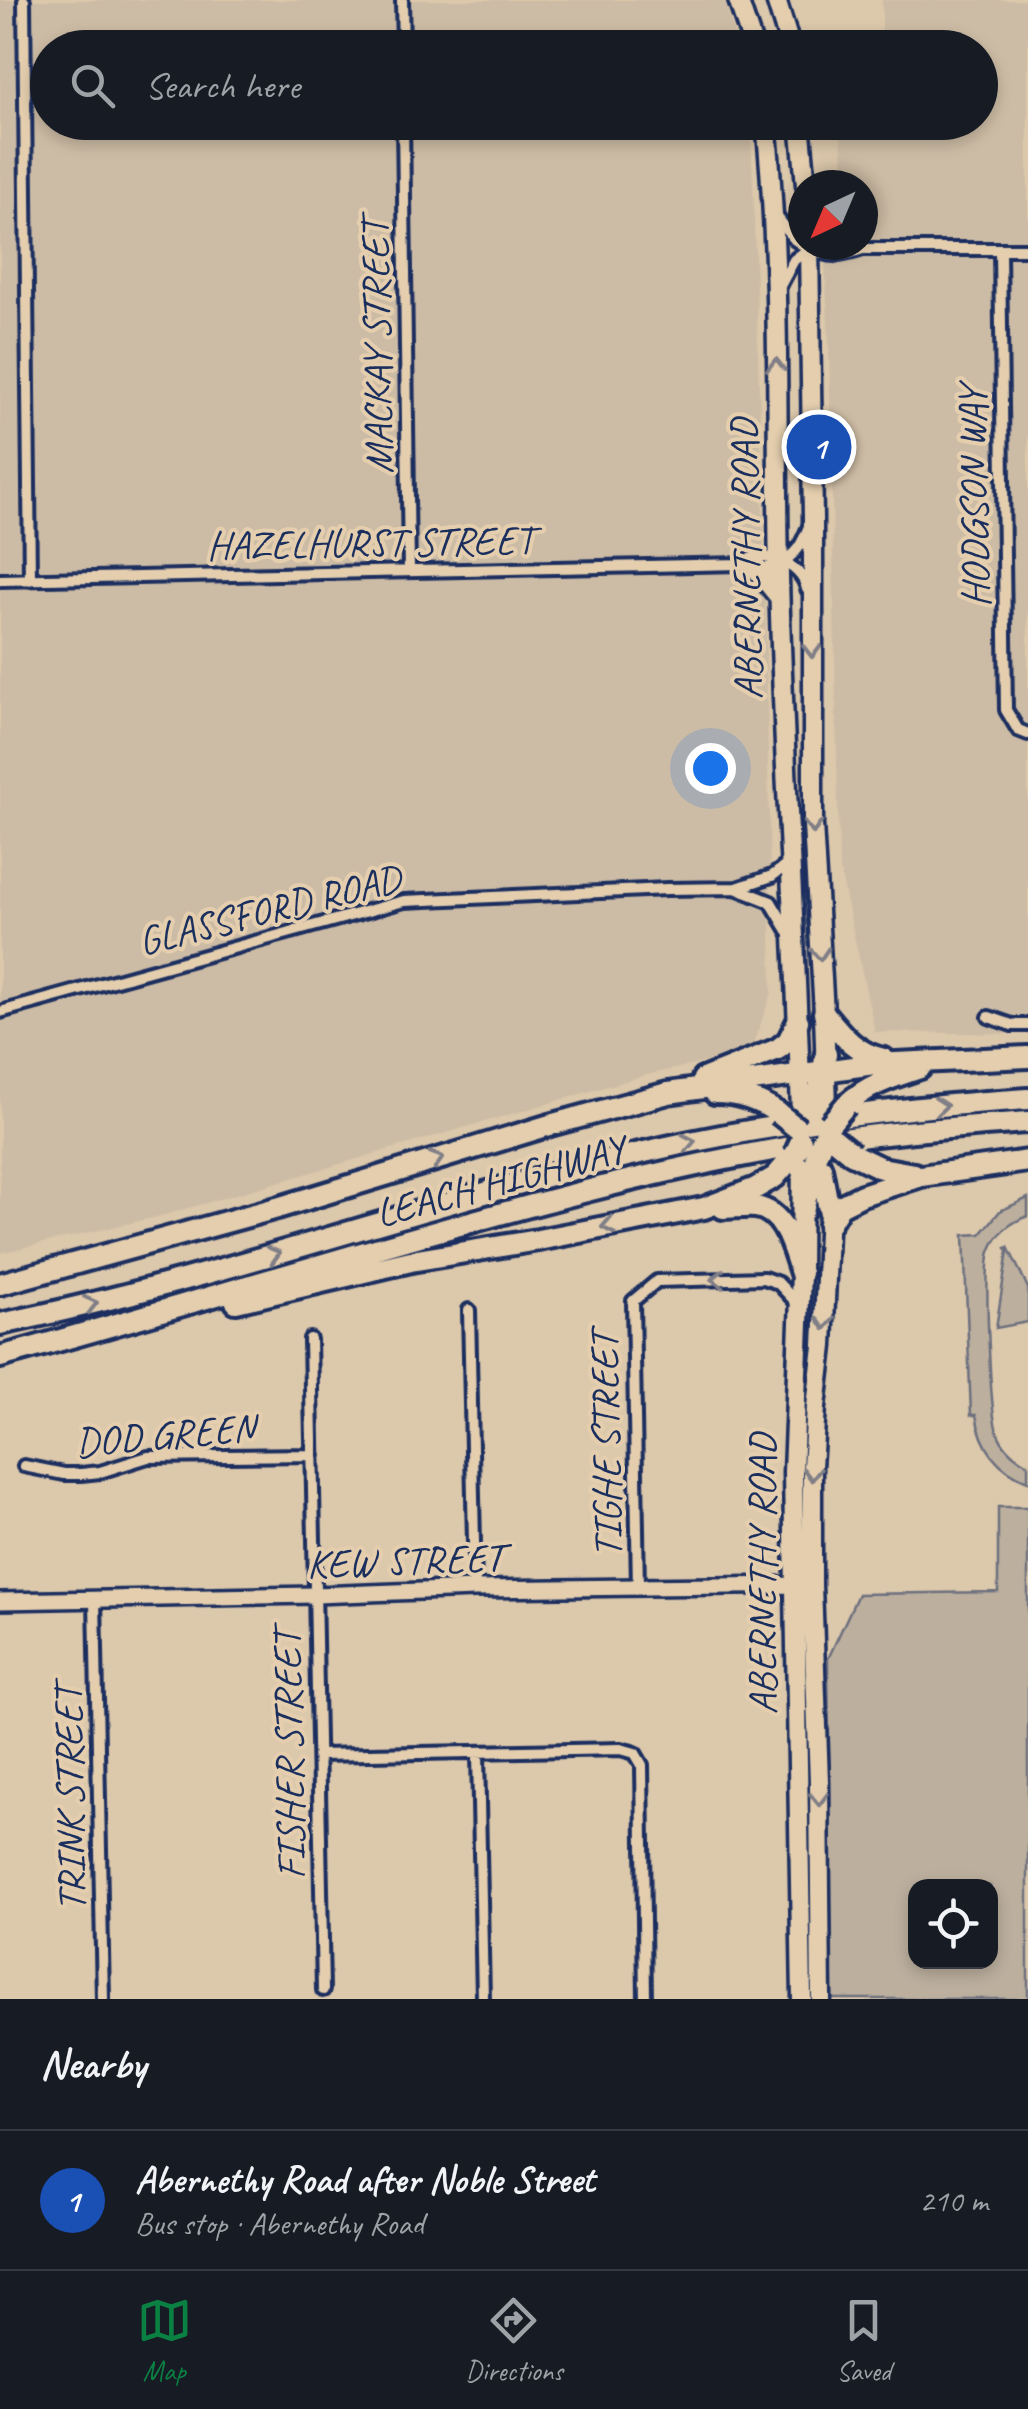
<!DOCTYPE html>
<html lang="en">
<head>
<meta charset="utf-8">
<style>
  body { margin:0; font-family:Caveat,sans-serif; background:#20242c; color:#f1f3f6 }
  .controls { position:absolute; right:30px; bottom:30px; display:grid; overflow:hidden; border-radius:20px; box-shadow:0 5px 15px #0003 }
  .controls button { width:90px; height:90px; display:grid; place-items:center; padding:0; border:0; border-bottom:2px solid #363941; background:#171b24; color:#f1f3f6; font:50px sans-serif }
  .compass { position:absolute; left:788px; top:170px; width:90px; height:90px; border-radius:50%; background:#171b24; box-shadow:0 5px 15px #0003; rotate:224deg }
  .you { position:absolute; left:710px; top:768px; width:35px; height:35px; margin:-25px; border:8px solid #fff; border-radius:50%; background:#1a73e8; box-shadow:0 0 0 15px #1a73e833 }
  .badge { display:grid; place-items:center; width:65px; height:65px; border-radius:50%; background:#0b8043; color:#fff; font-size:32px; font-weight:700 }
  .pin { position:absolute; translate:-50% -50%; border:5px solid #fff; box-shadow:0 2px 10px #0006 }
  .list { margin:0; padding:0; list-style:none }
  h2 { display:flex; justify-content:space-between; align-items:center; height:130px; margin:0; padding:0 40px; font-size:42px }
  h2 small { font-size:32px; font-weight:400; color:#9ea1a6 }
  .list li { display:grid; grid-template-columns:65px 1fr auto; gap:30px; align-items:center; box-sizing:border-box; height:140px; padding:0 40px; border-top:2px solid #363941 }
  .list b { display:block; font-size:38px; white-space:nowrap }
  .list p { margin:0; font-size:32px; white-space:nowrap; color:#9ea1a6 }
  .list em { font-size:32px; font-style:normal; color:#9ea1a6 }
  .icon { flex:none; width:55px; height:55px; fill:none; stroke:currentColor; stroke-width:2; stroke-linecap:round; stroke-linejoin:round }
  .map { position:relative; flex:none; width:1028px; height:1999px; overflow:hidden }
  .search { position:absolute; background:#171b24; box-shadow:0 5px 15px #0003; left:30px; right:30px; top:30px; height:110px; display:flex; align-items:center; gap:25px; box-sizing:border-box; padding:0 35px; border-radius:55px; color:#9ea1a6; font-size:38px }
  .sheet { height:270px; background:#171b24 }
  nav { display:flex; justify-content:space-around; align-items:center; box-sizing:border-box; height:140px; border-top:2px solid #363941; background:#171b24; font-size:28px; color:#9ea1a6 }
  nav a { display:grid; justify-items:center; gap:5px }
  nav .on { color:#0b8043 }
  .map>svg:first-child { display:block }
  .built { fill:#cdbca5 }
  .green { fill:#bcaf9e; stroke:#6c6f7e; stroke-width:2.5; fill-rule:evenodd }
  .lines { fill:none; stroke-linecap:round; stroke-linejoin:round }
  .street-casing { stroke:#1b2f5e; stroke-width:18 }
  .secondary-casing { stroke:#1b2f5e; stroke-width:22 }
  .primary-casing { stroke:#1b2f5e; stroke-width:25 }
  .highway-casing { stroke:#1b2f5e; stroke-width:28 }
  .street { stroke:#e4ceae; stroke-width:10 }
  .secondary { stroke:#e4ceae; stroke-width:15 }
  .primary { stroke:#e4ceae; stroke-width:18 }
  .highway { stroke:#e4ceae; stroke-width:20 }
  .highway-bridge-casing { stroke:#1b2f5e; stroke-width:28; stroke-linecap:butt }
  .highway-bridge { stroke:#e4ceae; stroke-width:20 }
  .oneway { stroke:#807e86 }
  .labels { text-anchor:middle; stroke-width:8; stroke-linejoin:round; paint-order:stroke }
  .street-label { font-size:40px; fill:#1b2f5e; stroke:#e4ceae }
</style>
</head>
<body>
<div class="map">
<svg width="1028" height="1999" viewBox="0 0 1028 1999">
  <rect width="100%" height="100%" fill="#dcc8ab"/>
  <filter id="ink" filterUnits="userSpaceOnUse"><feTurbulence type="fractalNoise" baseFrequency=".01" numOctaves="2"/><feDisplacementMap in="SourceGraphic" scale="20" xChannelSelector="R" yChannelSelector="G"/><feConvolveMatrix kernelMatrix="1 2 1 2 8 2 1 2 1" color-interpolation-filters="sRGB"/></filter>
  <g filter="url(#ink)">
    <path class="built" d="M 0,0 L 724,0 L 738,47 L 48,48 L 48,122 L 751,123 L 765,579 L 772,993 L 750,1053 L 646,1075 L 161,1216 L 0,1253 Z
      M 882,0 L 1028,0 L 1028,1034 L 875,1032 L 839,866 L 829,343 L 824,245 L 863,245 L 863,185 L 845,185 L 840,123 L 980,122 L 980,48 L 834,47 L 882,46 Z"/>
    <path class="green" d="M 1028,1198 L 1028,1216 C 1011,1222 996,1234 990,1252 C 984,1270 990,1412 997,1431 C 1002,1446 1014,1457 1028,1464 L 1028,1481 C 998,1470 981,1447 976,1415 L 971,1415 L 964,1235 L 981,1234 L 1000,1211 Z
      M 1008,1247 L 1028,1288 L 1028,1322 L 996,1328 L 1008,1251 L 1006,1248 Z
      M 998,1507 L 1028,1507 L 1028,1999 L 832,1999 L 828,1659 L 858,1594 L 998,1592 ZM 916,1886 L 990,1886 L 990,1962 L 916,1962 Z"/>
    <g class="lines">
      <g class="street-casing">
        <path id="street" d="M 24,0 L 30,580
          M 402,0 L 403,48
          M 403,122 L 409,571
          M 777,217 L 794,239 L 803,245
          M 807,247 C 831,258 839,257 863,249 L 1028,249
          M 1000,250 L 1006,710 L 1018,730 L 1028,734
          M 779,288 L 794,260 L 811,247
          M 741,564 C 761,547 802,563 807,589
          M 0,580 L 741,564 C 758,574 780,567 794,553 C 802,546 806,533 810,524
          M 738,889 L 771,902 L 790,934
          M 0,1012 L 404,901 L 667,889 L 737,888 L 772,876 L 791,862
          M 989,1017 L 1012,1025 L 1028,1025
          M 469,1310 L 475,1589
          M 310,1339 L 323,1990
          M 24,1466 L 64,1474 L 81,1474 L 100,1472 L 148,1457 L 313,1455
          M 638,1588 L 633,1301 L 657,1281 L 764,1278 L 778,1283 L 797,1303
          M 95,1599 L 103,1999
          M 478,1753 L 483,1999
          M 319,1755 L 621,1749 L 635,1753 L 642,1765 L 645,1999"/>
      </g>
      <g class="secondary-casing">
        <path id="secondary" d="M 0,1601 L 315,1595 L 475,1589 L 806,1585"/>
      </g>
      <g class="primary-casing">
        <path id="primary" d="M 738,0 L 754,48
          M 776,0 L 791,48
          M 766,122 C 781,273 776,426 779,577 C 783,756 796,935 801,1115
          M 800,122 L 806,185
          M 809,245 L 813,519 L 813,825 L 824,1013 L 827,1107
          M 756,569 L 779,597
          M 802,1148 L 801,1273 L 793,1472 L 802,1999
          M 821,1999 L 819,1782 L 812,1585 L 812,1467 L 816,1407 L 823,1346 L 829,1210"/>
      </g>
      <g class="highway-casing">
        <path id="highway" d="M 824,1013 C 841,1034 856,1054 884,1059
          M 703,1079 L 778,1049 L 788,1041 L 798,1021
          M 715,1093 C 739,1093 758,1100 778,1113
          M 846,1105 C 867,1085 893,1077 920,1068
          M 810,1120 L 821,1080 L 826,1054
          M 815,1154 L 821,1168 L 829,1210
          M 852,1154 L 881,1168 L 914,1174
          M 723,1208 C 733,1208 746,1206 756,1207 C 786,1212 793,1250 801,1273
          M 803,1211 L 816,1156
          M 829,1224 L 840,1206 L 862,1195 L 921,1176 L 1028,1161
          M 0,1284 L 277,1208 L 550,1125 L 668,1093 L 874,1064 L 1028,1057
          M 236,1302 L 411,1261 L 538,1240 L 704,1208 L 756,1188 L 775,1177 L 795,1154
          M 0,1324 C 226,1278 442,1196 667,1147 C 786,1121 907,1107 1028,1099
          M 0,1357 C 142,1318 283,1275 424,1235 C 541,1202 659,1170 779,1149 C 861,1134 945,1128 1028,1122"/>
      </g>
      <use href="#street" class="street"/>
      <use href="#secondary" class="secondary"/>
      <use href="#primary" class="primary"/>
      <use href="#highway" class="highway"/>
      <g class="highway-bridge-casing">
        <path id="highway-bridge" d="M 778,1113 L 798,1129
          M 830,1124 L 846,1105
          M 834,1139 L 852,1154
          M 795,1154 L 801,1141
          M 816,1156 L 823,1138"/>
      </g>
      <use href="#highway-bridge" class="highway-bridge"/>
    </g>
    <defs><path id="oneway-chevron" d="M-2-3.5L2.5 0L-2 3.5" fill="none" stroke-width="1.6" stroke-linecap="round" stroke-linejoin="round" transform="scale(2.5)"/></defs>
    <g class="oneway">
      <use href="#oneway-chevron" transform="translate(776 365) rotate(-90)"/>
      <use href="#oneway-chevron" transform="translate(812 651) rotate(90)"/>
      <use href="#oneway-chevron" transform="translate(813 827) rotate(88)"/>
      <use href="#oneway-chevron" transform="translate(820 954) rotate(86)"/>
      <use href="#oneway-chevron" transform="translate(941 1106) rotate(-6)"/>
      <use href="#oneway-chevron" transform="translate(689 1142) rotate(-11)"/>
      <use href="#oneway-chevron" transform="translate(437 1159) rotate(-17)"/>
      <use href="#oneway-chevron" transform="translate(608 1226) rotate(169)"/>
      <use href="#oneway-chevron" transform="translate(274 1254) rotate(-16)"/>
      <use href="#oneway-chevron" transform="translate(718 1279) rotate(179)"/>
      <use href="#oneway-chevron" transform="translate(91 1304) rotate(-14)"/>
      <use href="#oneway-chevron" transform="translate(825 1323) rotate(93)"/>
      <use href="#oneway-chevron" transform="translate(812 1474) rotate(91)"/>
      <use href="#oneway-chevron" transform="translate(819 1799) rotate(89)"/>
    </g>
  </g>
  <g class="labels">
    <g class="street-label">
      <text transform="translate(376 347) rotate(-91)" y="14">MACKAY STREET</text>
      <text transform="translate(973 497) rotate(-91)" y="14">HODGSON WAY</text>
      <text transform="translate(370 542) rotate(-1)" y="14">HAZELHURST STREET</text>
      <text transform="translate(745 559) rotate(-91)" y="14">ABERNETHY ROAD</text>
      <text transform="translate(269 909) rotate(-14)" y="14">GLASSFORD ROAD</text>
      <text transform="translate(500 1180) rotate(-15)" y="14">LEACH HIGHWAY</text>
      <text transform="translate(165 1434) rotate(-5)" y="14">DOD GREEN</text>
      <text transform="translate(605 1445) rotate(-91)" y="14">TIGHE STREET</text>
      <text transform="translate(405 1560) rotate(-2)" y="14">KEW STREET</text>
      <text transform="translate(761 1574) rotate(-90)" y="14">ABERNETHY ROAD</text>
      <text transform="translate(288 1755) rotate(-91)" y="14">FISHER STREET</text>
      <text transform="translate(69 1799) rotate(-91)" y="14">TRINK STREET</text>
    </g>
  </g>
</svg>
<div class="controls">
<button><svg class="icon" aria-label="locate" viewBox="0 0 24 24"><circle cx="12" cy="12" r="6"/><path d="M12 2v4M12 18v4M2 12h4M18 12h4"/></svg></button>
</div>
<svg class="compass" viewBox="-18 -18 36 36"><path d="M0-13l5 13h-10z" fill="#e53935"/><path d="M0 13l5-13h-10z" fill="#9ea1a6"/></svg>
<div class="you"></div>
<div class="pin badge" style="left:819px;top:447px;background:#1a4fb4">1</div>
<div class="search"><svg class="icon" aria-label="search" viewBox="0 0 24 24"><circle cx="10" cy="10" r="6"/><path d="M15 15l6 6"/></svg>Search here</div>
</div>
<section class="sheet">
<h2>Nearby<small></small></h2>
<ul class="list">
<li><span class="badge" style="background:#1a4fb4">1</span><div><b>Abernethy Road after Noble Street</b><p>Bus stop · Abernethy Road</p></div><em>210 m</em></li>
</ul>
</section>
<nav>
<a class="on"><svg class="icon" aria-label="map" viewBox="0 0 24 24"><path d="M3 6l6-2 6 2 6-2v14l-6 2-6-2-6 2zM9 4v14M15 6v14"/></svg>Map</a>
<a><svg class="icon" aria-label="directions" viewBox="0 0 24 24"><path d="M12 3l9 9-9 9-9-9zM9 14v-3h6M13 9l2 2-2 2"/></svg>Directions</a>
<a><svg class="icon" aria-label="saved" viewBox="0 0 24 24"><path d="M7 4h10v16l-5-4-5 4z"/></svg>Saved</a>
</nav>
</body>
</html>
